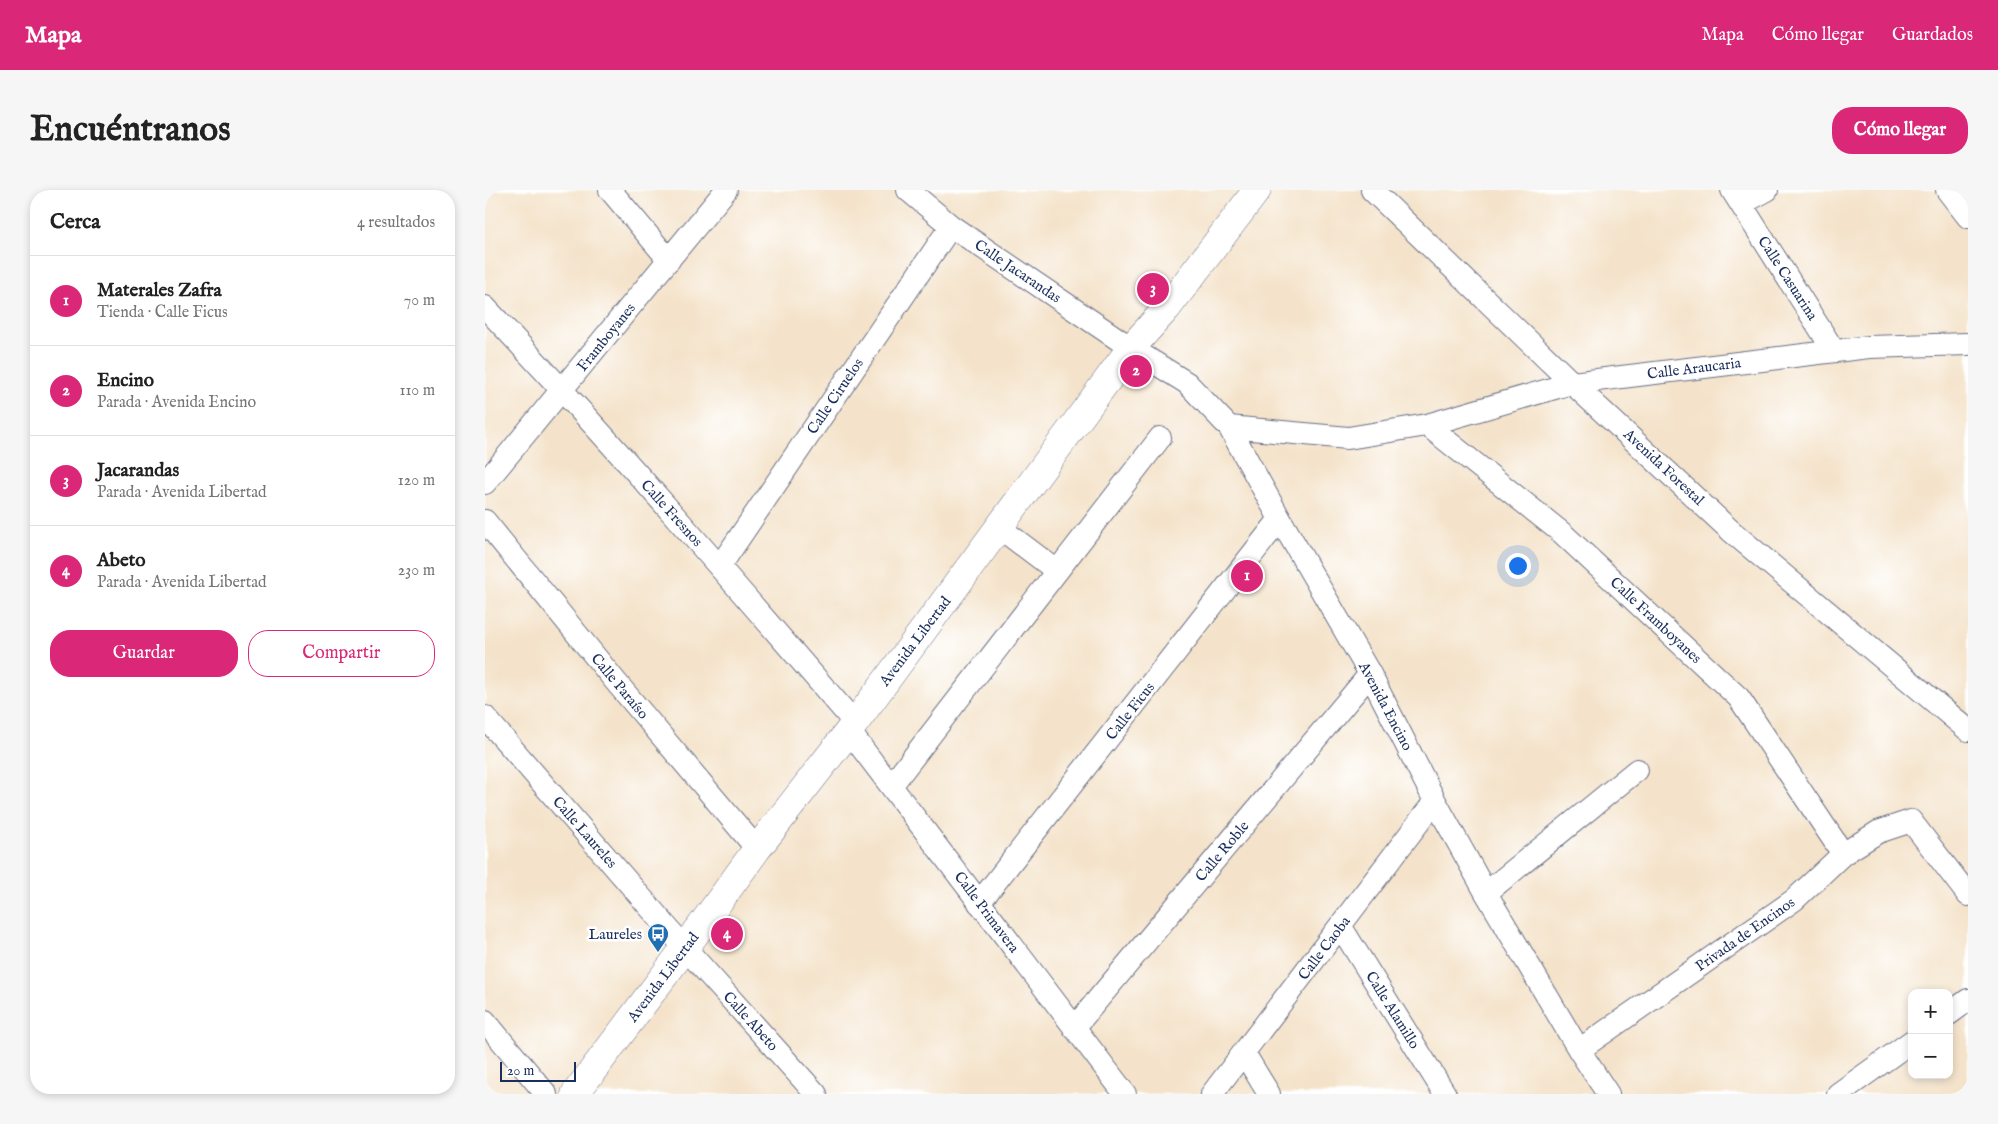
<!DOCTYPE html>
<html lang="es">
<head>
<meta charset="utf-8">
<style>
  body { margin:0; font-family:"IM FELL English",serif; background:#f6f6f6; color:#222 }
  .controls { position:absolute; right:15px; bottom:15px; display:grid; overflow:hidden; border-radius:10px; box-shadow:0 2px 8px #0003 }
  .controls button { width:45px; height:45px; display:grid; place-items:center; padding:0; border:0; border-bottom:1px solid #e0e0e0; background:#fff; color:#222; font:25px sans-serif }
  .scale { position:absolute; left:15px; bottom:12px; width:76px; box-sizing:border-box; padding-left:5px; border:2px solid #1b2f5e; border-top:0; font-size:14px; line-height:18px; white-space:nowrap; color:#1b2f5e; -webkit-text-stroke:4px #fff; paint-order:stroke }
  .you { position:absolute; left:1032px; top:375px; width:18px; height:18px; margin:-12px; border:4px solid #fff; border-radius:50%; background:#1a73e8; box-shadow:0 0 0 8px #1a73e833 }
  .badge { display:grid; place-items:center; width:32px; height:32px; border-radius:50%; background:#db2777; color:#fff; font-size:16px; font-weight:700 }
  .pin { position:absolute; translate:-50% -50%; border:2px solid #fff; box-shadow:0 1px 5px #0006 }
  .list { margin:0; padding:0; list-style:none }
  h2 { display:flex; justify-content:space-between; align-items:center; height:65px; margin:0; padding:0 20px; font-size:21px }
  h2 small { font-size:16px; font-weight:400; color:#767676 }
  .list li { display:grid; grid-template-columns:32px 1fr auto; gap:15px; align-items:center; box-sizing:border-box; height:90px; padding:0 20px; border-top:1px solid #e0e0e0 }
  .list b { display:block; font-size:19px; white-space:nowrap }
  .list p { margin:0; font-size:16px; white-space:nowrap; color:#767676 }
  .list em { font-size:16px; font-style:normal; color:#767676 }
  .actions { display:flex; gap:10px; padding:15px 20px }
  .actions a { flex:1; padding:11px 0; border:1px solid #db2777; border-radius:20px; text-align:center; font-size:18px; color:#db2777 }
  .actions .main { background:#db2777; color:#fff }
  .map { position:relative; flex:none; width:1483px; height:904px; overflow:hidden; border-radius:20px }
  header { display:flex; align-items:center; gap:30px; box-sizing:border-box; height:70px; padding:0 25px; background:#db2777; color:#fff }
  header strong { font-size:24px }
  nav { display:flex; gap:28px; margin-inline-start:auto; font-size:18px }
  .intro { display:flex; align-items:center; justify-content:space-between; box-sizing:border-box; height:120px; padding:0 30px }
  h1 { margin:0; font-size:35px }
  .button { padding:12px 22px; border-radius:20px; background:#db2777; color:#fff; font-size:18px; font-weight:700 }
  main { display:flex; gap:30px; padding:0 30px }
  aside { flex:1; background:#fff; border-radius:20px; box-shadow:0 2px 8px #0003 }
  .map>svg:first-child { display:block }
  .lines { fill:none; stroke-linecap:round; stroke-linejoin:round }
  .street-casing { stroke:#676e84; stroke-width:24 }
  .secondary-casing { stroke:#676e84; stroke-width:29 }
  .street { stroke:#fff; stroke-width:22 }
  .secondary { stroke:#fff; stroke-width:28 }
  .labels { text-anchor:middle; stroke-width:5; stroke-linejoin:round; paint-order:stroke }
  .street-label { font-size:15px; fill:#1b2f5e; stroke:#fff }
  .poi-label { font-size:15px; fill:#1b2f5e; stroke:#fff; text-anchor:end }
</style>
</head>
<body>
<header>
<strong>Mapa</strong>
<nav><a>Mapa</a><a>Cómo llegar</a><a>Guardados</a></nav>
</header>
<div class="intro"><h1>Encuéntranos</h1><a class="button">Cómo llegar</a></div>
<main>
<aside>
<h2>Cerca<small>4 resultados</small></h2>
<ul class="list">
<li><span class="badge">1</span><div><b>Materales Zafra</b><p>Tienda · Calle Ficus</p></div><em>70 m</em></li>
<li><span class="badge">2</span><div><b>Encino</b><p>Parada · Avenida Encino</p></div><em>110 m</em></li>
<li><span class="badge">3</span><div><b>Jacarandas</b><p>Parada · Avenida Libertad</p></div><em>120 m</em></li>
<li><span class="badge">4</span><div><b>Abeto</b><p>Parada · Avenida Libertad</p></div><em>230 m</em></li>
</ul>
<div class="actions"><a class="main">Guardar</a><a>Compartir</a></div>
</aside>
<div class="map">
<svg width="1483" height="904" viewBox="0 0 1483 904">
  <rect width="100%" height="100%" fill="#fff"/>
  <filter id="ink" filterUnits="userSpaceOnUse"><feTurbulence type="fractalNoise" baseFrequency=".02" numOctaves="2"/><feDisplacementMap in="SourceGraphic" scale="10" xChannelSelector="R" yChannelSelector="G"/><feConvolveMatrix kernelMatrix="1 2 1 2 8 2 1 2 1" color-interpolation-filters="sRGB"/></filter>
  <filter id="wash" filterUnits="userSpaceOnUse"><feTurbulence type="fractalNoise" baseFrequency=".0096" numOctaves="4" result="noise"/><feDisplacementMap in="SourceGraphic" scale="20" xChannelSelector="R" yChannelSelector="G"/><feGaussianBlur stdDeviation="1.12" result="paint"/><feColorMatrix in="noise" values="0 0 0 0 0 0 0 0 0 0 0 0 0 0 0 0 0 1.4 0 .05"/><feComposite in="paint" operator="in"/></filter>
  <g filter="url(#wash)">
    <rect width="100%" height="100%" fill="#f4e3ca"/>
  </g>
  <g filter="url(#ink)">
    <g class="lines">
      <g class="street-casing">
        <path id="street" d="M 125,0 L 184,70
          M 423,0 L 466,36 L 646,158 L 702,193 L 744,237 L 795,329 L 885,484 L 950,611 L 1001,703 L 1094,860 L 1123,904
          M 887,0 L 1087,193 L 1246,341 L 1483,540
          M 1247,0 L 1349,161
          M 1462,0 L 1483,27
          M 1256,14 L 1282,0
          M 0,117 C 127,252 248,392 369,532
          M 942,235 L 1077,343 L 1254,508 L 1358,664
          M 744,237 L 863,248 L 942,235 L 1087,193 L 1384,157 L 1483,154
          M 0,293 L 241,0
          M 0,331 L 131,492 L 272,659
          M 515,338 L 572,381
          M 235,376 L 466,36
          M 0,527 L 200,758 L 331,904
          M 364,541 L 640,904
          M 406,596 L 675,248
          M 1001,703 L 1152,580
          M 494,713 L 795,329
          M 856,737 L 960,904
          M 1464,824 L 1483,810
          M 0,831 L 61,904
          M 589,838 L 885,484
          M 1094,860 L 1309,710 L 1358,664 L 1393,642 L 1426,631 L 1483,705
          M 759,863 L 784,904
          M 727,904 L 950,611
          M 1353,904 L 1427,851"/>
      </g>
      <g class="secondary-casing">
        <path id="secondary" d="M 90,904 L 200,758 L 272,659 L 364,541 L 646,158 L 682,118 L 772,0"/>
      </g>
      <use href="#street" class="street"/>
      <use href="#secondary" class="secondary"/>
    </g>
  </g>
  <defs>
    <g id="bus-pin" transform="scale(1.125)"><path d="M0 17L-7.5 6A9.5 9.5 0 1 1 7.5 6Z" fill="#1f6fb2" stroke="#fff"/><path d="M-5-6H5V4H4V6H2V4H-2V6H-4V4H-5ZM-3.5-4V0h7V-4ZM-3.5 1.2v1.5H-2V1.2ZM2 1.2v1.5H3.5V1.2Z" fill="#fff"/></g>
  </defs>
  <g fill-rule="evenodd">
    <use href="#bus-pin" x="173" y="744"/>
  </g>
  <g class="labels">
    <g class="street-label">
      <text transform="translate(533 81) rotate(34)" y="5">Calle Jacarandas</text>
      <text transform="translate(1303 88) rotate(57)" y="5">Calle Casuarina</text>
      <text transform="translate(121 147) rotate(-51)" y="5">Framboyanes</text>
      <text transform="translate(1209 178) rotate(-7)" y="5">Calle Araucaria</text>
      <text transform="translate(350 206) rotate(-56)" y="5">Calle Ciruelos</text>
      <text transform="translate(1179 277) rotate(43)" y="5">Avenida Forestal</text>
      <text transform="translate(187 323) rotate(48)" y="5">Calle Fresnos</text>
      <text transform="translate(1171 430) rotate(43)" y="5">Calle Framboyanes</text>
      <text transform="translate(430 451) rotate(-53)" y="5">Avenida Libertad</text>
      <text transform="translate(135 496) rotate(50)" y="5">Calle Paraíso</text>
      <text transform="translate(901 516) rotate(62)" y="5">Avenida Encino</text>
      <text transform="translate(645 521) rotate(-52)" y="5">Calle Ficus</text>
      <text transform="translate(100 642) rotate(49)" y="5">Calle Laureles</text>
      <text transform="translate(737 661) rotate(-50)" y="5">Calle Roble</text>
      <text transform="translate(502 722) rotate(53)" y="5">Calle Primavera</text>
      <text transform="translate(1260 744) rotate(-35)" y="5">Privada de Encinos</text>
      <text transform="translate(839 758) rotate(-53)" y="5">Calle Caoba</text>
      <text transform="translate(178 787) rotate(-53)" y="5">Avenida Libertad</text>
      <text transform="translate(908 820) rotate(58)" y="5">Calle Alamillo</text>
      <text transform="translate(266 831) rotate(48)" y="5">Calle Abeto</text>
    </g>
    <g class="poi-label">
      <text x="157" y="749">Laureles</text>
    </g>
  </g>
</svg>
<div class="controls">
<button>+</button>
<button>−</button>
</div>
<div class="scale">20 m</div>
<div class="you"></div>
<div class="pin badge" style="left:762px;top:386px">1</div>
<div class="pin badge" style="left:651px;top:181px">2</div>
<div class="pin badge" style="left:668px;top:99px">3</div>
<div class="pin badge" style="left:242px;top:744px">4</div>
</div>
</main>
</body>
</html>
